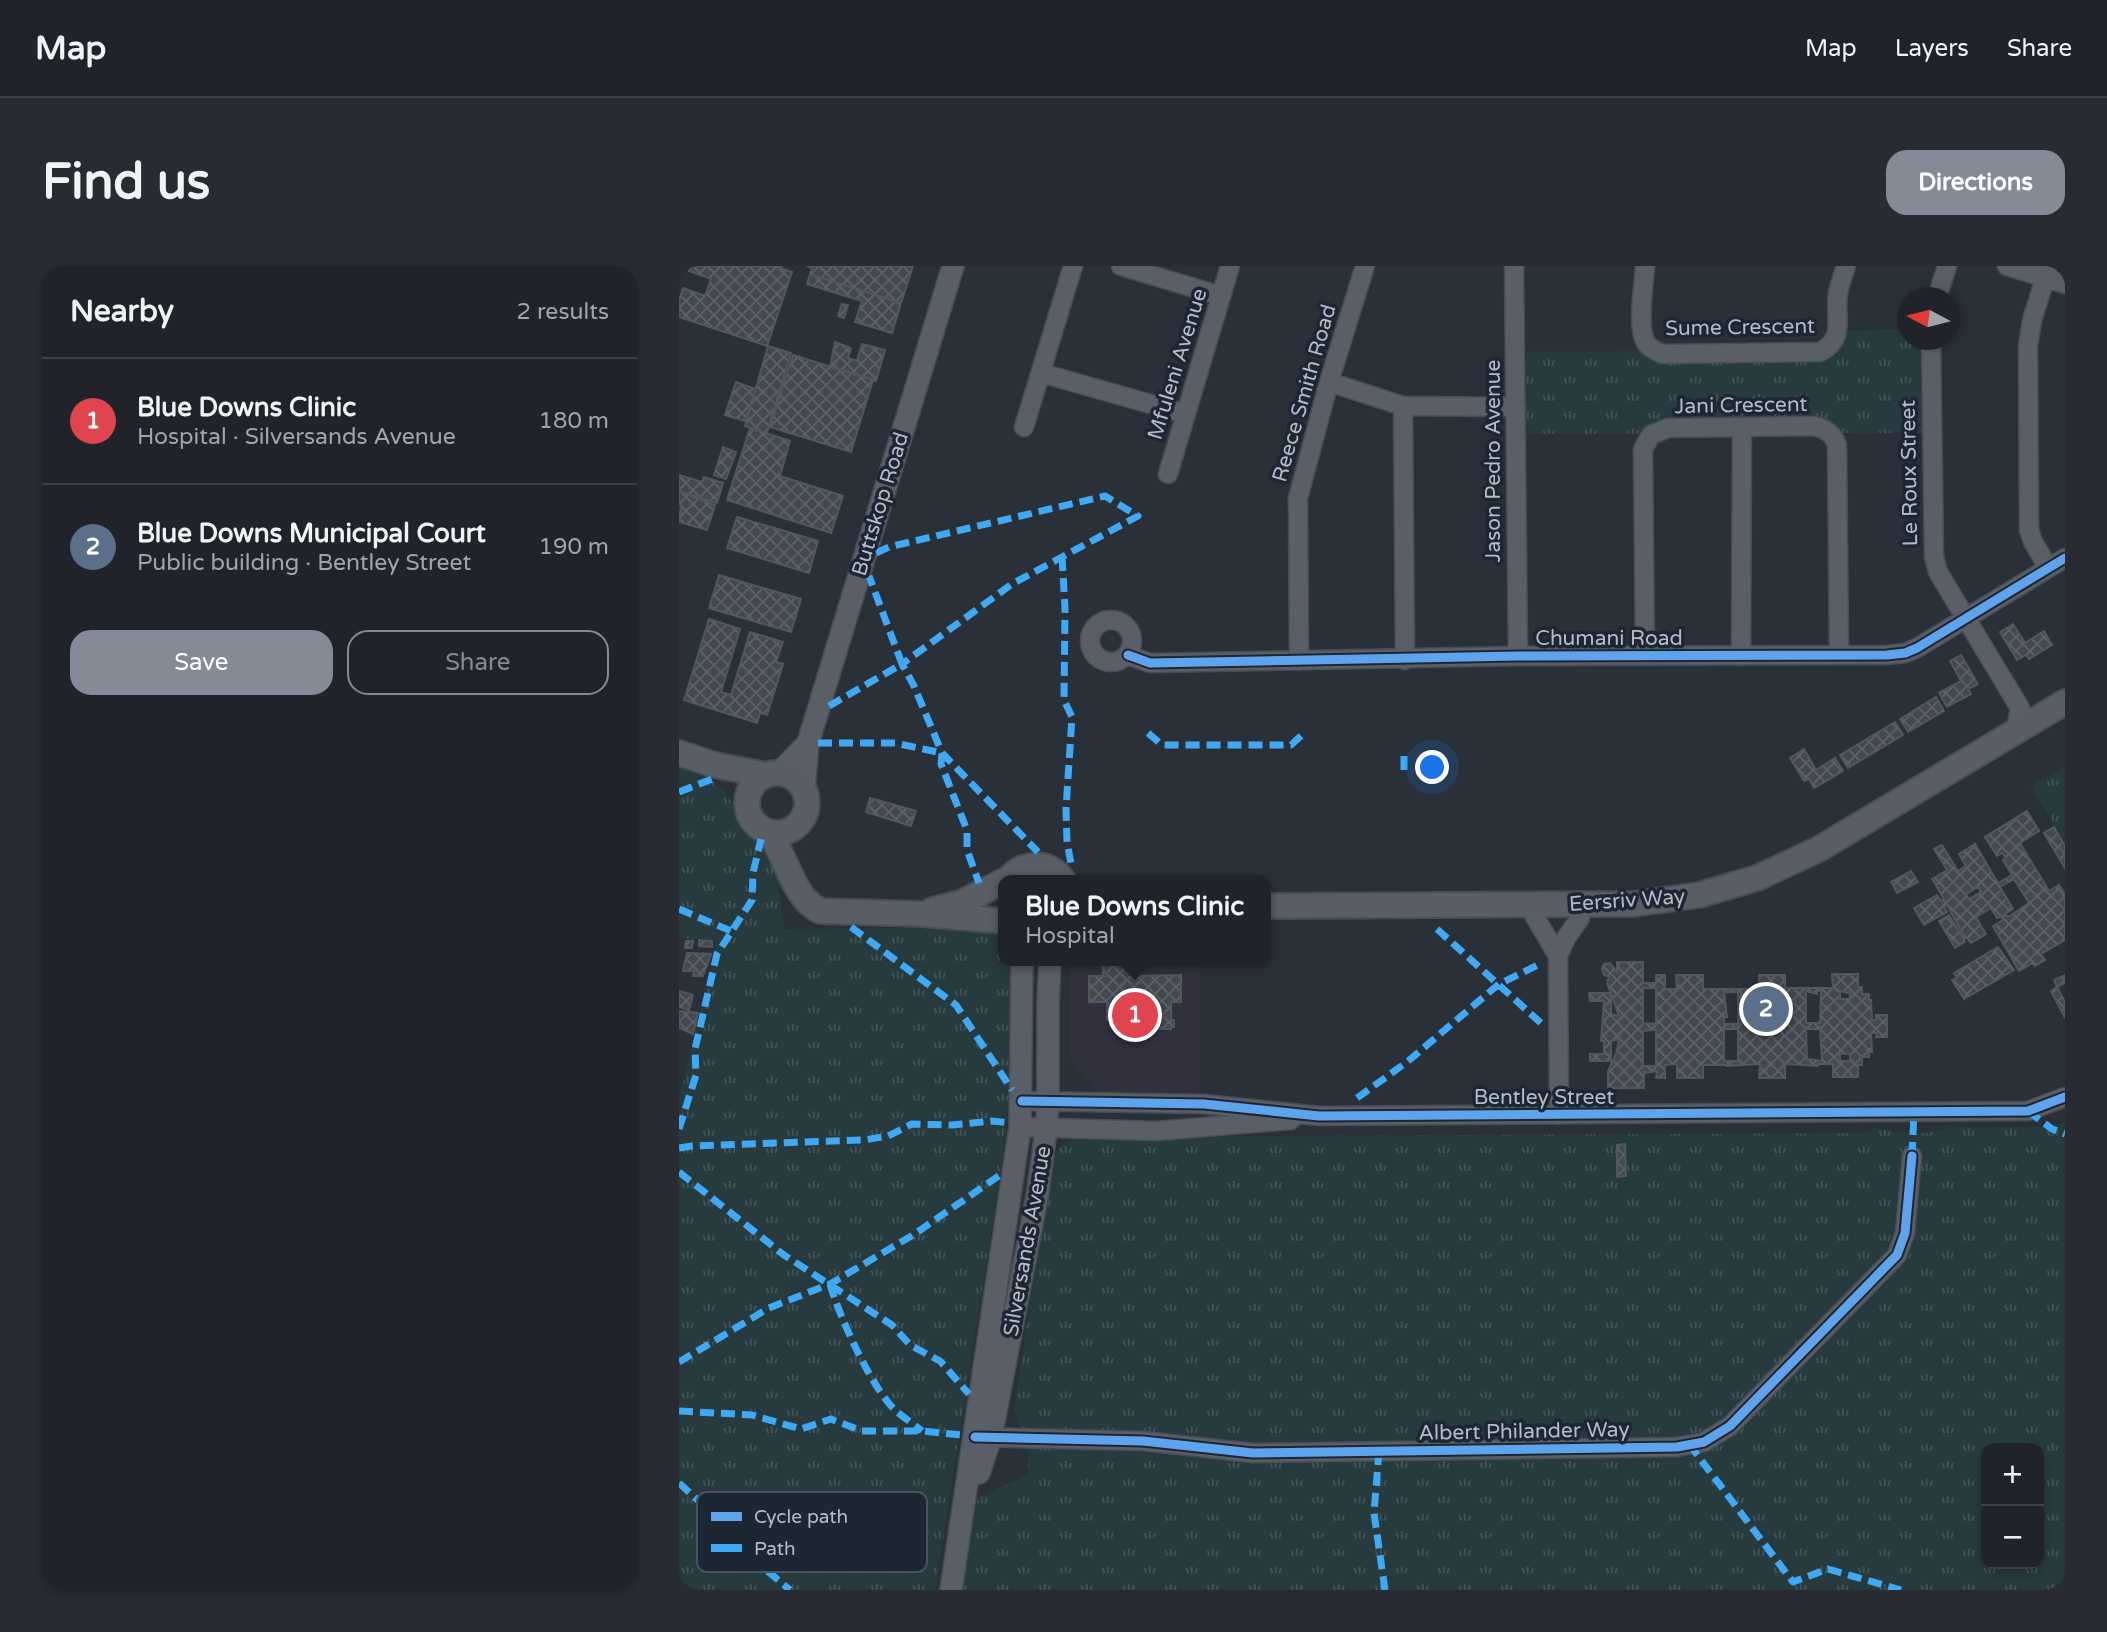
<!DOCTYPE html>
<html lang="en">
<head>
<meta charset="utf-8">
<style>
  body { margin:0; font-family:"Varela Round",sans-serif; background:#282c32; color:#f1f3f6 }
  .controls { position:absolute; right:21px; bottom:21px; display:grid; overflow:hidden; border-radius:14px; box-shadow:0 4px 10px #0003 }
  .controls button { width:63px; height:63px; display:grid; place-items:center; padding:0; border:0; border-bottom:2px solid #3d4147; background:#20242a; color:#f1f3f6; font:35px sans-serif }
  .compass { position:absolute; left:1218px; top:21px; width:63px; height:63px; border-radius:50%; background:#20242a; box-shadow:0 4px 10px #0003; rotate:277deg }
  .you { position:absolute; left:754px; top:502px; width:24px; height:24px; margin:-18px; border:5px solid #fff; border-radius:50%; background:#1a73e8; box-shadow:0 0 0 10px #1a73e833 }
  .badge { display:grid; place-items:center; width:46px; height:46px; border-radius:50%; background:#848b96; color:#fff; font-size:23px; font-weight:700 }
  .pin { position:absolute; translate:-50% -50%; border:4px solid #fff; box-shadow:0 2px 7px #0006 }
  .popup { position:absolute; left:319px; top:609px; width:273px; height:91px; box-sizing:border-box; display:grid; place-content:center; border-radius:14px; background:#20242a; filter:drop-shadow(0 2px 5px #0005); font-size:23px; white-space:nowrap; color:#a2a4a8 }
  .popup b { font-size:26px; color:#f1f3f6 }
  .popup::after { content:''; position:absolute; left:50%; top:100%; margin-left:-14px; border:14px solid transparent; border-top-color:#20242a }
  .list { margin:0; padding:0; list-style:none }
  h2 { display:flex; justify-content:space-between; align-items:center; height:91px; margin:0; padding:0 28px; font-size:30px }
  h2 small { font-size:23px; font-weight:400; color:#a2a4a8 }
  .list li { display:grid; grid-template-columns:46px 1fr auto; gap:21px; align-items:center; box-sizing:border-box; height:126px; padding:0 28px; border-top:2px solid #3d4147 }
  .list b { display:block; font-size:26px; white-space:nowrap }
  .list p { margin:0; font-size:23px; white-space:nowrap; color:#a2a4a8 }
  .list em { font-size:23px; font-style:normal; color:#a2a4a8 }
  .actions { display:flex; gap:14px; padding:21px 28px }
  .actions a { flex:1; padding:16px 0; border:2px solid #848b96; border-radius:21px; text-align:center; font-size:24px; color:#848b96 }
  .actions .main { background:#848b96; color:#fff }
  .map { position:relative; flex:none; width:1386px; height:1324px; overflow:hidden; border-radius:21px }
  header { display:flex; align-items:center; gap:42px; box-sizing:border-box; height:98px; padding:0 35px; background:#20242a; border-bottom:2px solid #3d4147 }
  header strong { font-size:33px }
  nav { display:flex; gap:38px; margin-inline-start:auto; font-size:24px }
  .intro { display:flex; align-items:center; justify-content:space-between; box-sizing:border-box; height:168px; padding:0 42px }
  h1 { margin:0; font-size:49px }
  .button { padding:18px 32px; border-radius:21px; background:#848b96; color:#fff; font-size:24px; font-weight:700 }
  main { display:flex; gap:42px; padding:0 42px }
  aside { flex:1; background:#20242a; border-radius:21px; box-shadow:0 4px 10px #0003 }
  .map>svg:first-child { display:block }
  .medical { fill:#31303e }
  .grass { fill:url(#grass-tufts); fill-rule:evenodd }
  .building { fill:url(#building-cross-hatch); stroke:#52575f; stroke-width:2; fill-rule:evenodd }
  .lines { fill:none; stroke-linecap:round; stroke-linejoin:round }
  .minor-casing { stroke:#484c53; stroke-width:21 }
  .tertiary-casing { stroke:#484c53; stroke-width:24 }
  .secondary-casing { stroke:#484c53; stroke-width:28 }
  .minor { stroke:#5a5e66; stroke-width:18 }
  .tertiary { stroke:#5a5e66; stroke-width:21 }
  .secondary { stroke:#595d64; stroke-width:24 }
  .quiet { stroke:#3fa9f5; stroke-width:7; stroke-dasharray:14 7; stroke-linecap:butt }
  .cycleway-casing { stroke:#1d2633; stroke-width:13 }
  .cycleway { stroke:#60a3ed; stroke-width:9 }
  .labels { text-anchor:middle; stroke-width:7; stroke-linejoin:round; paint-order:stroke }
  .street-label { font-size:21px; fill:#b4bcc9; stroke:#1d2633 }
  .key { fill:#1d2633; stroke:#4a5360; stroke-width:2 }
  .key-label { font-size:19px; fill:#b4bcc9 }
</style>
</head>
<body>
<header>
<strong>Map</strong>
<nav><a>Map</a><a>Layers</a><a>Share</a></nav>
</header>
<div class="intro"><h1>Find us</h1><a class="button">Directions</a></div>
<main>
<aside>
<h2>Nearby<small>2 results</small></h2>
<ul class="list">
<li><span class="badge" style="background:#e0444e">1</span><div><b>Blue Downs Clinic</b><p>Hospital · Silversands Avenue</p></div><em>180 m</em></li>
<li><span class="badge" style="background:#5c6f8a">2</span><div><b>Blue Downs Municipal Court</b><p>Public building · Bentley Street</p></div><em>190 m</em></li>
</ul>
<div class="actions"><a class="main">Save</a><a>Share</a></div>
</aside>
<div class="map">
<svg width="1386" height="1324" viewBox="0 0 1386 1324">
  <defs>
    <pattern id="grass-tufts" width="24" height="20" patternUnits="userSpaceOnUse" patternTransform="scale(1.75)"><rect width="24" height="20" fill="#273a3e"/><path d="M3 7l-1-3M5 7V3M7 7l1-3M15 17l-1-3M17 17v-4M19 17l1-3" fill="none" stroke="#445559"/></pattern>
    <pattern id="building-cross-hatch" width="8" height="8" patternUnits="userSpaceOnUse" patternTransform="scale(1.75)"><rect width="8" height="8" fill="#444950"/><path d="M0 0l8 8M0 8l8-8" fill="none" stroke="#5d6168"/></pattern>
  </defs>
  <rect width="100%" height="100%" fill="#2a3038"/>
  <path class="medical" d="M 399,695 L 521,695 L 521,826 L 423,826 L 391,794 L 391,703 Z"/>
  <path class="grass" d="M 1228,64 L 1228,74 L 1247,74 L 1247,167 L 847,168 L 847,86 L 967,85 L 1139,93 L 1164,65 Z
    M 0,497 L 25,505 L 48,529 L 67,561 L 91,586 L 98,604 L 105,663 L 289,662 L 325,667 L 325,695 L 331,695 L 330,834 L 323,894 L 256,1324 L 0,1324 L 0,834 L 37,683 L 35,673 L 0,672 Z
    M 1386,500 L 1386,577 L 1352,520 Z
    M 1386,856 L 1386,1324 L 281,1324 L 299,1232 L 349,1209 L 350,1190 L 335,1145 L 372,895 C 378,882 386,874 401,871 L 1190,867 L 1196,862 C 1222,867 1238,872 1265,862 L 1370,861 ZM 1307,1182 L 1360,1182 L 1360,1298 L 1307,1298 Z"/>
  <path class="building" d="M 11,0 L 103,0 L 101,2 L 113,6 L 88,80 L 0,51 L 0,35 L 4,22 L 26,30 L 32,13 L 10,5 Z
    M 128,0 L 234,0 L 222,37 L 131,8 L 133,2 Z
    M 131,8 L 222,37 L 213,67 L 176,56 L 183,35 L 128,18 Z
    M 163,38 L 169,39 L 165,52 L 159,50 Z
    M 156,76 L 172,82 L 169,92 L 178,95 L 183,78 L 206,84 L 197,115 L 151,101 Z
    M 89,80 L 112,87 L 88,167 L 66,160 Z
    M 114,89 L 194,114 L 172,186 L 91,161 Z
    M 57,116 L 77,123 L 66,155 L 46,149 Z
    M 71,162 L 111,175 L 101,210 L 164,230 L 152,267 L 48,234 Z
    M 44,181 L 57,186 L 47,213 L 35,209 Z
    M 0,209 L 23,216 L 25,211 L 44,217 L 38,237 L 0,225 Z
    M 0,225 L 36,239 L 28,264 L 0,256 L 2,238 L 0,238 Z
    M 58,251 L 139,275 L 130,307 L 48,282 Z
    M 40,309 L 122,333 L 112,366 L 30,342 Z
    M 30,353 L 61,363 L 42,426 L 52,429 L 71,366 L 104,376 L 97,396 L 104,398 L 88,449 L 81,447 L 78,457 L 5,434 Z
    M 1334,358 L 1346,377 L 1365,365 L 1373,379 L 1350,393 L 1347,389 L 1338,394 L 1321,366 Z
    M 1282,389 L 1299,418 L 1289,423 L 1292,428 L 1268,441 L 1260,427 L 1282,415 L 1271,395 Z
    M 1257,431 L 1265,445 L 1229,466 L 1221,453 Z
    M 1216,456 L 1224,469 L 1169,502 L 1161,489 Z
    M 1125,483 L 1137,504 L 1156,492 L 1164,505 L 1135,522 L 1130,513 L 1125,515 L 1111,492 Z
    M 191,532 L 237,545 L 232,560 L 187,546 Z
    M 1348,545 L 1360,565 L 1341,577 L 1370,625 L 1380,619 L 1386,628 L 1386,674 L 1362,688 L 1366,694 L 1356,700 L 1354,697 L 1340,705 L 1314,660 L 1324,654 L 1322,650 L 1318,652 L 1312,642 L 1297,651 L 1307,668 L 1292,677 L 1287,671 L 1286,672 L 1268,639 L 1265,641 L 1268,646 L 1245,659 L 1235,642 L 1258,629 L 1262,635 L 1265,633 L 1253,613 L 1268,604 L 1255,583 L 1263,579 L 1279,605 L 1287,600 L 1280,588 L 1296,578 L 1319,617 L 1333,609 L 1324,594 L 1327,592 L 1323,587 L 1318,590 L 1306,571 ZM 1335,613 L 1350,637 L 1329,651 L 1326,648 L 1334,643 L 1321,621 ZM 1299,621 L 1302,626 L 1290,633 L 1287,628 Z
    M 1375,561 L 1386,580 L 1386,602 L 1365,567 Z
    M 1232,605 L 1239,616 L 1218,627 L 1212,616 Z
    M 1270,649 L 1286,676 L 1276,682 L 1260,655 Z
    M 20,674 L 33,675 L 33,681 L 20,680 Z
    M 7,675 L 14,675 L 13,682 L 6,682 Z
    M 1319,681 L 1335,704 L 1285,733 L 1273,714 L 1278,712 L 1275,707 Z
    M 8,687 L 32,688 L 24,710 L 14,710 L 15,705 L 4,705 Z
    M 428,695 L 454,695 L 455,710 L 502,709 L 502,736 L 492,736 L 492,754 L 495,754 L 495,761 L 492,761 L 492,763 L 466,763 L 466,739 L 455,739 L 455,754 L 435,754 L 436,759 L 431,759 L 431,754 L 428,754 L 428,736 L 410,736 L 410,710 L 428,710 L 428,707 L 424,708 L 424,696 Z
    M 938,696 L 964,696 L 964,717 L 977,717 L 977,709 L 986,709 L 986,723 L 998,723 L 997,709 L 1024,709 L 1024,723 L 1081,723 L 1080,709 L 1106,709 L 1106,722 L 1154,722 L 1153,708 L 1179,708 L 1179,721 L 1183,721 L 1183,728 L 1190,728 L 1190,734 L 1192,734 L 1193,754 L 1197,754 L 1197,749 L 1208,749 L 1208,771 L 1197,771 L 1198,767 L 1192,767 L 1193,786 L 1190,786 L 1190,791 L 1183,791 L 1183,799 L 1179,799 L 1179,811 L 1154,811 L 1154,798 L 1139,798 L 1139,800 L 1106,798 L 1106,812 L 1080,812 L 1081,798 L 1048,800 L 1048,799 L 1024,799 L 1024,812 L 998,812 L 998,798 L 986,799 L 986,812 L 977,812 L 978,805 L 967,807 L 965,805 L 965,822 L 929,822 L 929,805 L 937,788 L 940,773 L 932,775 L 932,795 L 911,795 L 911,788 L 925,788 L 925,775 L 922,775 L 925,735 L 911,735 L 910,727 L 932,727 L 932,748 L 940,750 L 928,717 L 930,711 L 925,709 L 923,703 L 925,698 L 931,697 L 938,706 ZM 964,722 L 977,722 L 977,758 L 964,757 ZM 1127,725 L 1138,728 L 1138,725 L 1142,725 L 1141,757 L 1127,757 ZM 1161,725 L 1169,727 L 1171,725 L 1171,733 L 1161,733 ZM 1045,726 L 1059,726 L 1059,758 L 1045,758 L 1045,751 L 1048,751 ZM 1045,763 L 1059,763 L 1059,795 L 1045,795 ZM 1127,763 L 1141,763 L 1143,795 L 1130,793 L 1128,795 ZM 974,764 L 977,764 L 977,800 L 964,800 L 964,765 ZM 1161,788 L 1171,788 L 1171,795 L 1161,795 Z
    M 1386,709 L 1386,717 L 1378,721 L 1375,714 Z
    M 1378,721 L 1386,736 L 1386,752 L 1372,725 Z
    M 0,725 L 14,729 L 10,744 L 0,741 Z
    M 0,745 L 19,747 L 14,768 L 0,762 Z
    M 946,878 L 947,910 L 938,911 L 938,879 Z"/>
  <g class="lines">
    <g class="minor-casing">
      <path id="minor" d="M 442,0 L 542,30
        M 835,0 L 839,390
        M 966,0 C 965,18 958,59 966,75 C 969,82 977,85 983,88 L 1141,86 C 1168,72 1155,51 1159,27 C 1161,18 1164,9 1167,0
        M 1328,0 L 1386,18
        M 1258,32 L 1268,0
        M 1252,74 L 1255,291 L 1259,306 L 1341,442 L 1337,464
        M 362,107 L 507,148
        M 650,116 L 724,140 L 837,141
        M 724,140 L 726,394
        M 345,161 L 394,0
        M 489,208 L 551,0
        M 1369,301 L 1354,276 L 1350,264 L 1349,80 L 1353,54 L 1370,0
        M411 375a21 21 0 1 1 42 0a21 21 0 1 1-42 0Z
        M 449,389 L 471,397 L 839,390 L 1208,389 L 1226,387 L 1238,382 L 1386,292
        M 966,390 L 964,183 L 972,169 L 989,162 L 1135,160 C 1146,163 1154,167 1158,179 L 1160,389
        M 1062,390 L 1063,162
        M 620,395 L 619,232 L 650,116 L 686,0
        M 856,651 L 879,690
        M 343,835 L 525,838 L 640,850 L 1349,845 L 1386,831
        M 880,849 L 879,690 L 887,672 L 901,652
        M 341,861 L 477,865 L 612,854
        M 299,1171 L 464,1175 L 574,1187 L 998,1181 L 1025,1176 L 1051,1160 L 1218,989 L 1226,967 L 1233,890"/>
    </g>
    <g class="tertiary-casing">
      <path id="tertiary" d="M 100,507 L 129,477
        M 125,523 L 129,477 L 274,0
        M 300,1207 L 312,1171 L 359,926 L 367,864 L 369,837 L 369,737 L 371,695
        M 272,1324 L 341,861 L 343,695"/>
    </g>
    <g class="secondary-casing">
      <path id="secondary" d="M 0,487 L 36,499 L 87,509
        M68 537a30 30 0 1 1 60 0a30 30 0 1 1-60 0Z
        M 89,566 C 109,592 113,631 141,645 L 243,648 L 325,655
        M 329,614 C 344,595 369,594 384,614
        M 587,640 L 954,638 L 1020,629 L 1078,612 L 1140,583 L 1386,436
        M 254,644 L 284,636 L 325,615"/>
    </g>
    <use href="#minor" class="minor"/>
    <use href="#tertiary" class="tertiary"/>
    <use href="#secondary" class="secondary"/>
    <path class="quiet" d="M 197,287 L 210,281 L 426,230 L 459,250 L 333,318 L 223,398 L 235,420 L 263,487 L 359,586
      M 383,291 L 386,342 L 385,434 L 393,451 L 387,543 L 388,576 L 393,603
      M 150,440 L 223,398 L 190,310
      M 469,467 L 483,479 L 612,479 L 623,469
      M 139,477 L 216,477 L 263,487 L 262,498 L 288,564 L 288,584 L 300,617
      M 725,490 L 725,504
      M 0,526 L 33,513
      M 0,643 L 52,665
      M 172,661 L 277,739 L 333,824
      M 758,663 L 863,758
      M 678,832 L 728,796 L 820,718 L 863,697
      M 1349,845 L 1373,863 L 1386,868
      M 0,863 L 17,809 L 16,783 L 38,688 L 73,634 L 74,607 L 82,573
      M 0,882 L 13,880 L 185,874 L 209,870 L 233,858 L 273,859 L 313,855 L 331,857
      M 1233,890 L 1235,846
      M 0,906 L 105,989 L 213,1059 L 231,1079 L 261,1095 L 290,1128
      M 151,1018 C 160,1050 193,1123 217,1145 C 225,1152 235,1158 243,1165
      M 0,1096 L 90,1042 L 151,1018 L 234,969 L 324,907
      M 0,1145 L 73,1149 L 122,1163 L 152,1153 L 183,1165 L 243,1165 L 283,1169
      M 1010,1178 L 1114,1316 L 1149,1303 L 1222,1324
      M 700,1185 L 695,1247 L 706,1324
      M 0,1217 L 80,1290 L 85,1302 L 111,1324"/>
    <g class="cycleway-casing">
      <path id="cycleway" d="M 449,389 L 471,397 L 839,390 L 1208,389 L 1226,387 L 1238,382 L 1386,292
        M 343,835 L 525,838 L 640,850 L 1349,845 L 1386,831
        M 296,1171 L 464,1175 L 574,1187 L 998,1181 L 1025,1176 L 1051,1160 L 1218,989 L 1226,967 L 1233,890"/>
    </g>
    <use href="#cycleway" class="cycleway"/>
  </g>
  <g class="labels">
    <g class="street-label">
      <text transform="translate(1061 61) rotate(-1)" y="7">Sume Crescent</text>
      <text transform="translate(498 98) rotate(-73)" y="7">Mfuleni Avenue</text>
      <text transform="translate(625 127) rotate(-74)" y="7">Reece Smith Road</text>
      <text transform="translate(1062 139) rotate(-1)" y="7">Jani Crescent</text>
      <text transform="translate(814 195) rotate(-90)" y="7">Jason Pedro Avenue</text>
      <text transform="translate(1230 207) rotate(-91)" y="7">Le Roux Street</text>
      <text transform="translate(201 238) rotate(-73)" y="7">Buttskop Road</text>
      <text x="930" y="379">Chumani Road</text>
      <text transform="translate(948 634) rotate(-4)" y="7">Eersriv Way</text>
      <text x="865" y="838">Bentley Street</text>
      <text transform="translate(348 975) rotate(-80)" y="7">Silversands Avenue</text>
      <text transform="translate(845 1165) rotate(-1)" y="7">Albert Philander Way</text>
    </g>
  </g>
  <rect x="18" y="1226" width="230" height="80" rx="10" class="key"/>
  <rect x="32" y="1246" width="31" height="9" fill="#60a3ed"/>
  <rect x="32" y="1278" width="31" height="8" fill="#3fa9f5"/>
  <g class="key-label">
    <text x="75" y="1257">Cycle path</text>
    <text x="75" y="1289">Path</text>
  </g>
</svg>
<div class="controls">
<button>+</button>
<button>−</button>
</div>
<svg class="compass" viewBox="-18 -18 36 36"><path d="M0-13l5 13h-10z" fill="#e53935"/><path d="M0 13l5-13h-10z" fill="#a2a4a8"/></svg>
<div class="you"></div>
<div class="pin badge" style="left:456px;top:749px;background:#e0444e">1</div>
<div class="popup"><b>Blue Downs Clinic</b>Hospital</div>
<div class="pin badge" style="left:1087px;top:743px;background:#5c6f8a">2</div>
</div>
</main>
</body>
</html>
